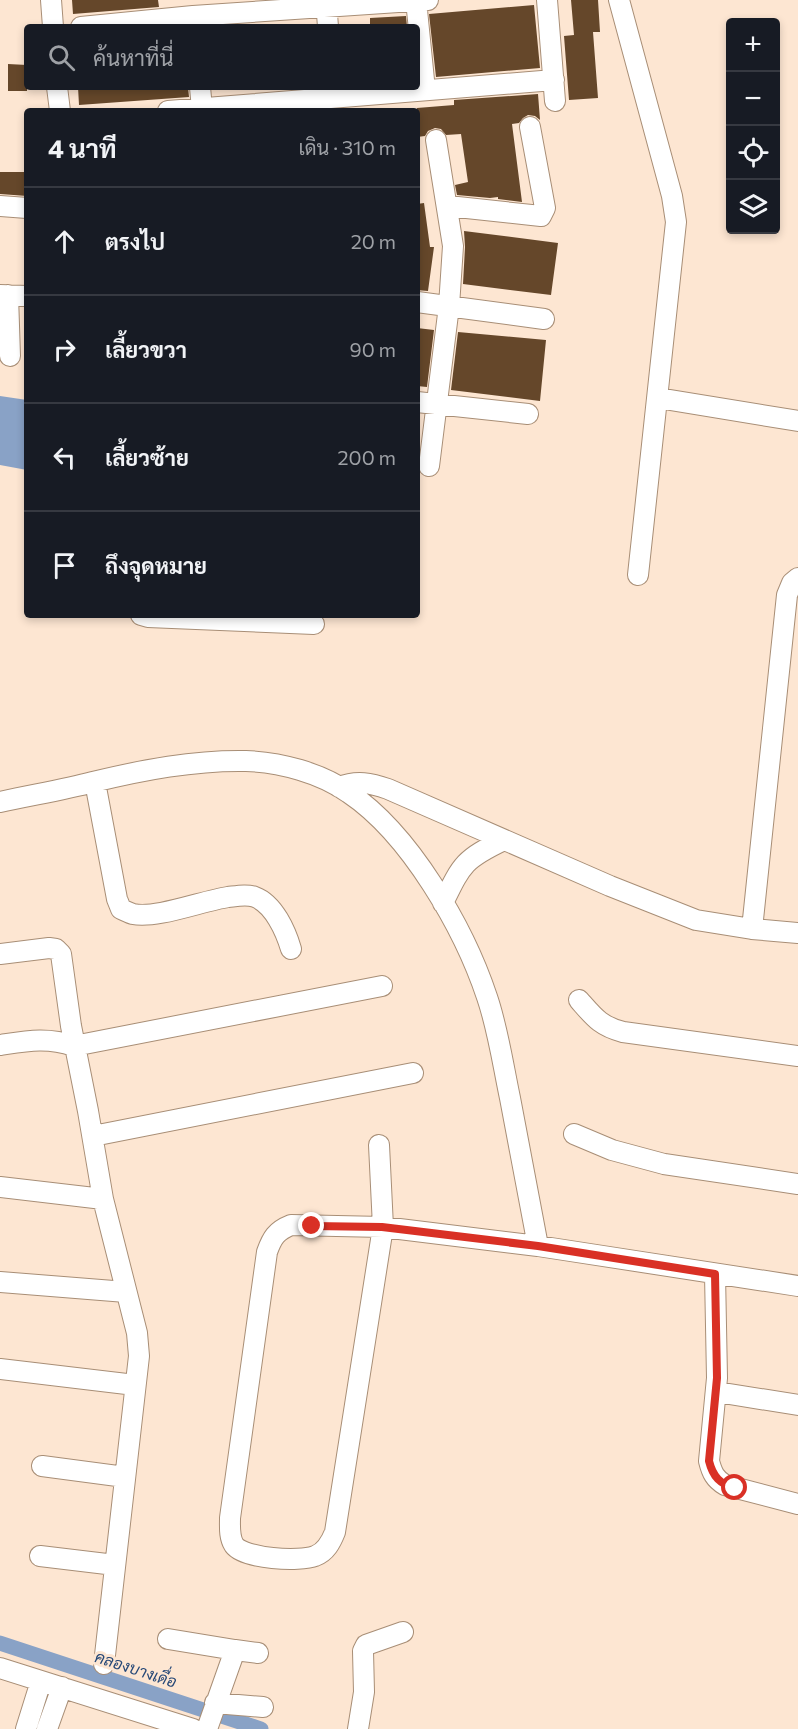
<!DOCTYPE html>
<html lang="th">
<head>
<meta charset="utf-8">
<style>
  body { margin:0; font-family:Commissioner,Sarabun,sans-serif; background:#242831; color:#f1f3f6 }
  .controls { position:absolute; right:18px; top:18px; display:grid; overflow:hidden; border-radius:6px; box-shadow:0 3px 9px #0003 }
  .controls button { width:54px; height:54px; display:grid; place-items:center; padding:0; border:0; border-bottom:2px solid #363941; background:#171b24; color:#f1f3f6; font:30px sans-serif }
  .stop { position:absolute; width:18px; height:18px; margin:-14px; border:4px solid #d93025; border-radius:50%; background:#fff }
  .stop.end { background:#d93025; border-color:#fff; box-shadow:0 2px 6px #0008 }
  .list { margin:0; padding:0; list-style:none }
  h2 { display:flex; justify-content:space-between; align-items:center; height:78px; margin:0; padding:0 24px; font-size:26px }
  h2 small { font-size:20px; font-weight:400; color:#9ea1a6 }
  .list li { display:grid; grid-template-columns:39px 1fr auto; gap:18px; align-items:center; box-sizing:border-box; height:108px; padding:0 24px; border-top:2px solid #363941 }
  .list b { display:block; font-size:22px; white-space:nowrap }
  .list em { font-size:20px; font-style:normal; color:#9ea1a6 }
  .icon { flex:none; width:33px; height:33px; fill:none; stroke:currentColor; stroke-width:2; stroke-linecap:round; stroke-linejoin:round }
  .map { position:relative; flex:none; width:798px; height:1729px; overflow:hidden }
  .search { position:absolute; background:#171b24; box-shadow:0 3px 9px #0003; left:24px; top:24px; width:396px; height:66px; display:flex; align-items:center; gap:15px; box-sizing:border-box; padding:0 21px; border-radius:6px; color:#9ea1a6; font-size:22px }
  .panel { position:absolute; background:#171b24; box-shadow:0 3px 9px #0003; left:24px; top:108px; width:396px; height:510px; border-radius:6px }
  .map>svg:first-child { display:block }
  .water { fill:#89a2c6 }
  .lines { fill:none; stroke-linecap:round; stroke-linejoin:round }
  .canal { stroke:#89a2c6; stroke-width:15 }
  .building { fill:#65472a }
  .minor-casing { stroke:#a88e76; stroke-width:22 }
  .minor { stroke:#fff; stroke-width:20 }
  .route { stroke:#d93025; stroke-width:8 }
  .labels { text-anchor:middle; stroke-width:6; stroke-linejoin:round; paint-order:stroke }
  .water-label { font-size:16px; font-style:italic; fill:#264877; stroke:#fde6d2 }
</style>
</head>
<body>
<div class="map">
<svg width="798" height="1729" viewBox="0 0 798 1729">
  <rect width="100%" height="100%" fill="#fde6d2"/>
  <path class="water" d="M 0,396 L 27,400 L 27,470 L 0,465 Z"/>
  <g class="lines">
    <path class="canal" d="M 0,1643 L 261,1729"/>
  </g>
  <path class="building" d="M 72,0 L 158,0 L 159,7 L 73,14 Z
    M 571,0 L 598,0 L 600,32 L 593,32 L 598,98 L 569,100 L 564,36 L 574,35 Z
    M 534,5 L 540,68 L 436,77 L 429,14 Z
    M 406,16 L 407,27 L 370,27 L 370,18 Z
    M 8,64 L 27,65 L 27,91 L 8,91 Z
    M 78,87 L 188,87 L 189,97 L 79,105 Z
    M 538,94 L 540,120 L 535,116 L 528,115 L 523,118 L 519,123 L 512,124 L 522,202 L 498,199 L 498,197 L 490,198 L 457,195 L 455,185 L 468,182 L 461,134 L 446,135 L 441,129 L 435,128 L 428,131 L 425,136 L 417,137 L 417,108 L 454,105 L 454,100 Z
    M 0,172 L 27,172 L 27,196 L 0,194 Z
    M 424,203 L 430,247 L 434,247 L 428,291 L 417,290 L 417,204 Z
    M 464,231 L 558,243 L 551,295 L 463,284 L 465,247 Z
    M 417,328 L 434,330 L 427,387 L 417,386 Z
    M 458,332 L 546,340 L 540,401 L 451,390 Z"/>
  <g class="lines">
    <g class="minor-casing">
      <path id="minor" d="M 51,0 L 53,27
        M 326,0 L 328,27
        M 416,0 L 425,90
        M 547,0 L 555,101
        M 619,0 L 672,196 L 676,222 L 638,575
        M 81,27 L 193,16 L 428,0
        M 57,87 L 60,111
        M 200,87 L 202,109
        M 168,111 L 554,80
        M 0,206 L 27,208
        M 448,206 L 541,216 L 545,208 L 530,127
        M 0,295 L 27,296
        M 8,295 L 10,356
        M 417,302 L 544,319
        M 658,398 L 798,421
        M 417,402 L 528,414
        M 429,466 L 449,306 L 453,246 L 436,140
        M 141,615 L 148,617 L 314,624
        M 95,782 L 117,899 L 121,909 C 124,910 129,913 133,914 C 156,919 202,901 228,897 C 237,896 247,894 255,897 C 274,904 286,932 291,949
        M 339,787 C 357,780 371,783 388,789 L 610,886 L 696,920 L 752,929 L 798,933
        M 0,802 C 31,795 63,790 93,782 C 143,770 194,760 246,761 C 280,762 321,773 349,793 C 410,834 464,928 487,997 C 498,1029 503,1065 510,1098 C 519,1148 529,1197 538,1246
        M 443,903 C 462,864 464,859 504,840
        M 752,929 L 787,595 L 792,583 L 798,578
        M 0,954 L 49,948 L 56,949 L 61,954 L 71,1026 L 88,1111 L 103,1199 L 137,1333 L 139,1356 L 104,1664
        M 579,1000 C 594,1017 600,1026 623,1032 L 798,1056
        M 0,1045 C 27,1041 47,1037 74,1046 L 382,986
        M 574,1134 L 612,1150 L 664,1164 L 798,1184
        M 93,1136 L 413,1073
        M 379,1145 L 383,1227 L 335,1532 C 331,1542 326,1552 315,1556 C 300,1562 244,1559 234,1545 C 229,1537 230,1527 230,1518 L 267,1252 C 272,1238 276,1231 291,1225 L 383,1227 L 538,1246 L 798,1286
        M 0,1187 L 103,1199
        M 715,1274 L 717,1378 L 709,1461 C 712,1473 715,1479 725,1485 L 798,1504
        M 0,1282 L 126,1292
        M 0,1369 L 135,1385
        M 717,1392 L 798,1405
        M 42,1466 L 125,1477
        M 40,1556 L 115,1565
        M 168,1639 L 235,1650
        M 0,1668 L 193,1729
        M 215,1703 L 263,1707
        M 26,1729 L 41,1681
        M 47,1729 L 62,1687
        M 207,1729 L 235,1650 L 258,1653
        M 358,1729 L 364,1692 L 363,1651 L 366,1645 L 403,1632"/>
    </g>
    <use href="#minor" class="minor"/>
  </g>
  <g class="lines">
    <path class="route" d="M 312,1226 L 382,1227 L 538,1246 L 715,1274 L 717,1378 L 709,1461 C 713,1477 720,1484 735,1488"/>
  </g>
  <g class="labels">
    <g class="water-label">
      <text transform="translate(136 1669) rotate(18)" y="6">คลองบางเดื่อ</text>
    </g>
  </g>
</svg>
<div class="controls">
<button>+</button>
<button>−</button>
<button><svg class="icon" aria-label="locate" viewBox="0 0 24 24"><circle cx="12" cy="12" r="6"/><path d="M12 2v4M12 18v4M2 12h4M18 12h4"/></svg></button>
<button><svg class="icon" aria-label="layers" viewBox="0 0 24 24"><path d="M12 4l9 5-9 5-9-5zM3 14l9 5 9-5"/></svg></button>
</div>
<div class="stop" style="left:735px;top:1488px"></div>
<div class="stop end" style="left:312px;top:1226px"></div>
<div class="search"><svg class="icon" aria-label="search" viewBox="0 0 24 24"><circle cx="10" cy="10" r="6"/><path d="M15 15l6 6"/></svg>ค้นหาที่นี่</div>
<section class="panel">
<h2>4 นาที<small>เดิน · 310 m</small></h2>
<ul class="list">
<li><svg class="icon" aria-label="ahead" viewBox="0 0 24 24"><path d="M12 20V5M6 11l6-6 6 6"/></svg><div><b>ตรงไป</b></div><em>20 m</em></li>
<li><svg class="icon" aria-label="right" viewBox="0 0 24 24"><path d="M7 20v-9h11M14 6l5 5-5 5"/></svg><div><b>เลี้ยวขวา</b></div><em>90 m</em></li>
<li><svg class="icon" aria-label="left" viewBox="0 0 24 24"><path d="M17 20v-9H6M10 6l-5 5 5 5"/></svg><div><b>เลี้ยวซ้าย</b></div><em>200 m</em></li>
<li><svg class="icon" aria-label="arrive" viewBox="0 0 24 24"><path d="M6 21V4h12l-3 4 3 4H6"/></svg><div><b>ถึงจุดหมาย</b></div></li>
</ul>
</section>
</div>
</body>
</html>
